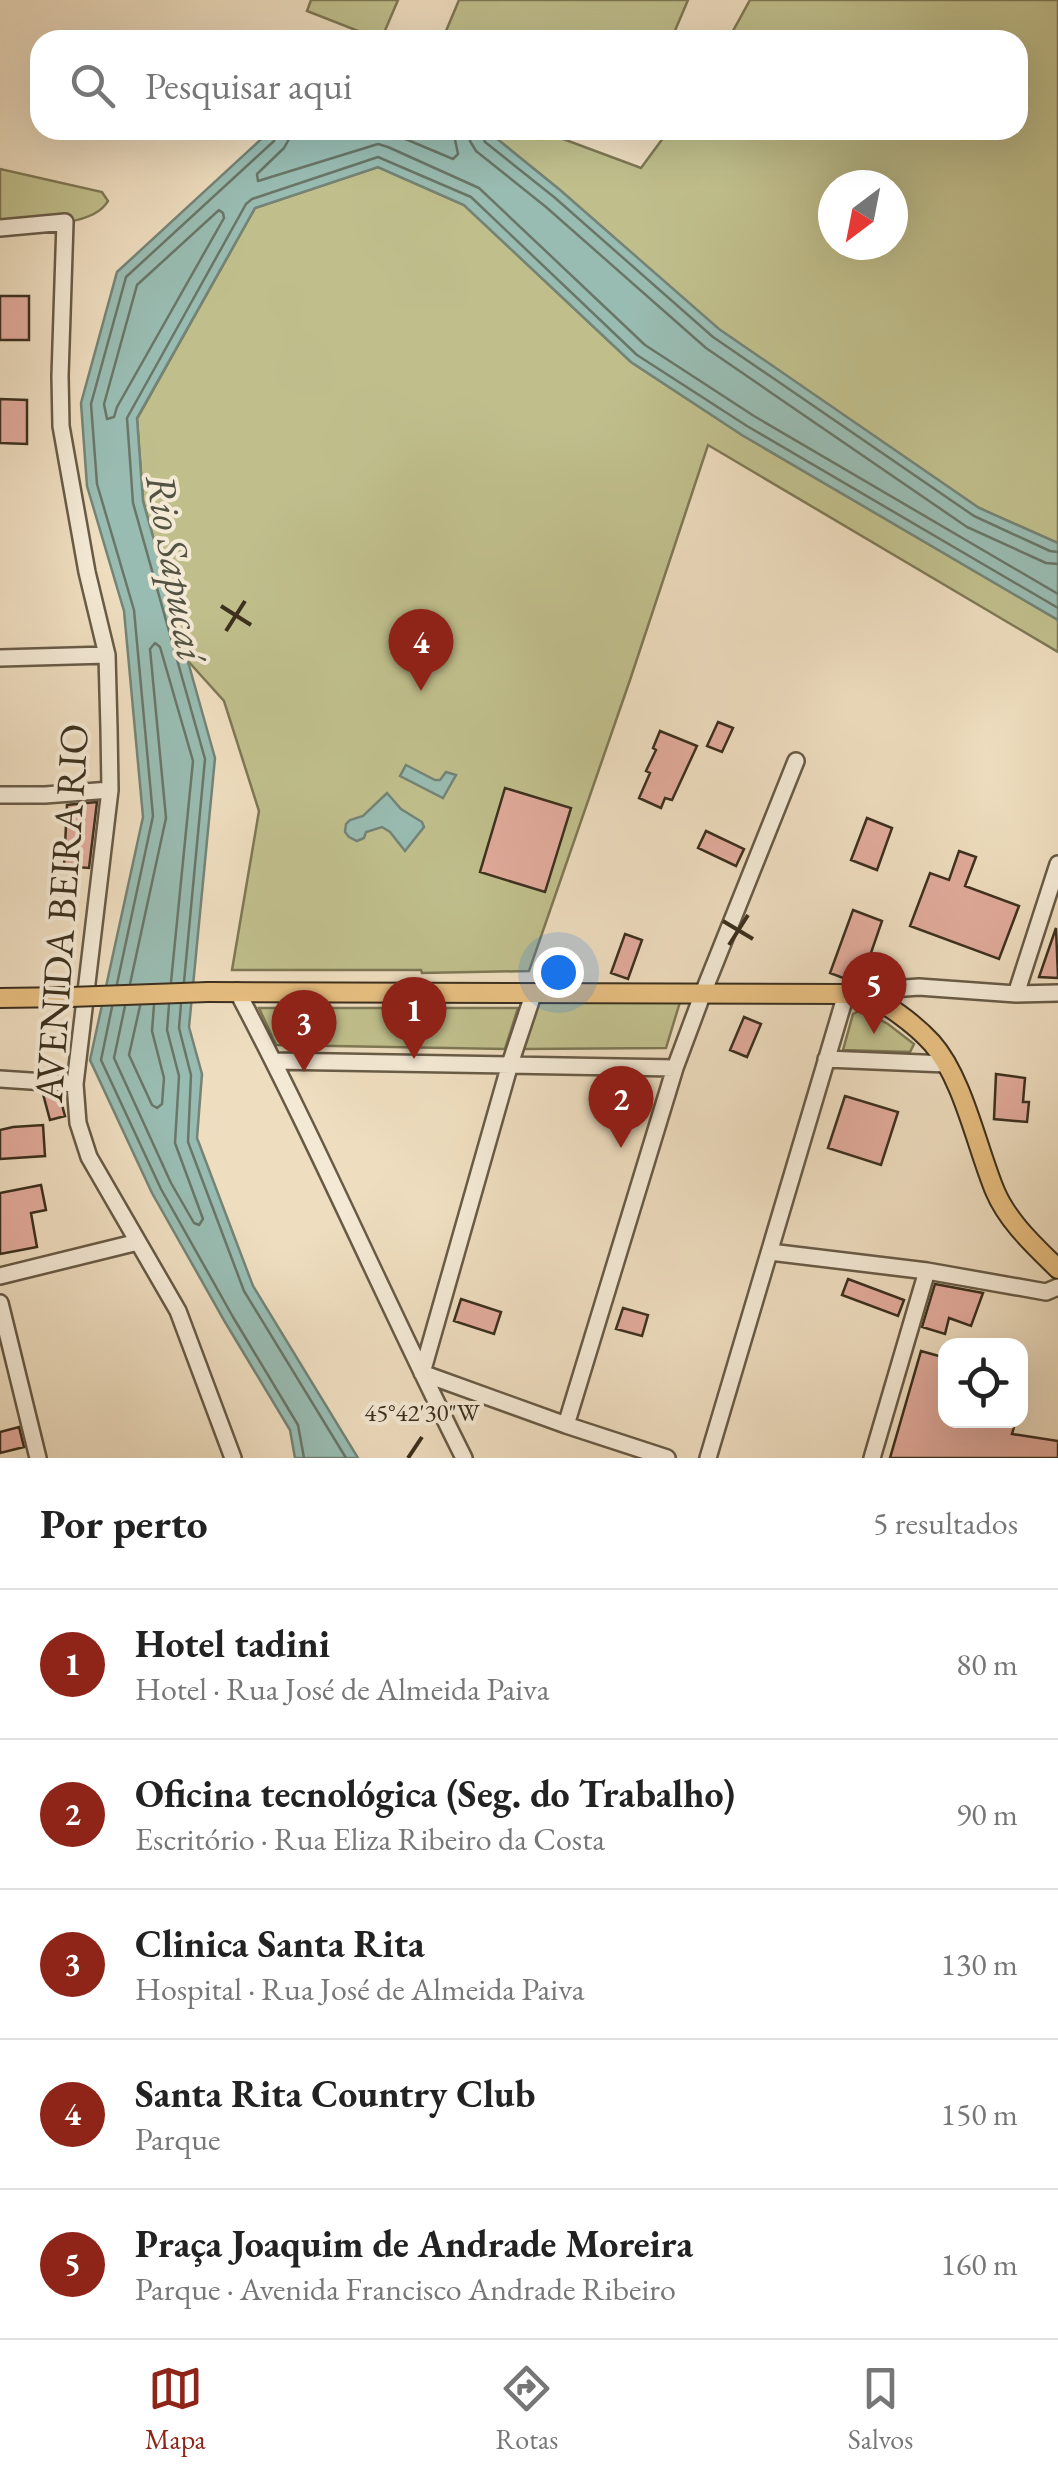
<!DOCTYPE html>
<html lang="pt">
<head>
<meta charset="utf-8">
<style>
  body { margin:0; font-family:"EB Garamond",serif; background:#f6f6f6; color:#222 }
  .controls { position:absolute; right:30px; bottom:30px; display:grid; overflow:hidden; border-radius:20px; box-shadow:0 10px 40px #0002 }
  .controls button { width:90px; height:90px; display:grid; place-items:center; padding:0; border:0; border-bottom:2px solid #e0e0e0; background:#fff; color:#222; font:50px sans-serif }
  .compass { position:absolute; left:818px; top:170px; width:90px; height:90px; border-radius:50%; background:#fff; box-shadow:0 10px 40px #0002; rotate:212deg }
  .you { position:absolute; left:558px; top:972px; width:35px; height:35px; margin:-25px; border:8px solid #fff; border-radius:50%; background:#1a73e8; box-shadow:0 0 0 15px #1a73e833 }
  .badge { display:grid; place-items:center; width:65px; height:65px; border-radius:50%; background:#8f2418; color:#fff; font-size:32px; font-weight:700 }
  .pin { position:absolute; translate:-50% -82px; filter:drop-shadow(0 2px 5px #0008) }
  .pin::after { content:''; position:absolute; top:52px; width:35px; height:30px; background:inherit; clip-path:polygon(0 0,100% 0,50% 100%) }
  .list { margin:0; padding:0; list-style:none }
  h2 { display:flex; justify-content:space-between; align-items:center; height:130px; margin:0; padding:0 40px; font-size:42px }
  h2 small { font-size:32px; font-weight:400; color:#767676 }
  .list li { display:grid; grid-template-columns:65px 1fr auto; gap:30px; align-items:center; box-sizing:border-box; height:150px; padding:0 40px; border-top:2px solid #e0e0e0 }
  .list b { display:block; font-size:38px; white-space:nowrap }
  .list p { margin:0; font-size:32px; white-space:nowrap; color:#767676 }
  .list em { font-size:32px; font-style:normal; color:#767676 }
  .icon { flex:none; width:55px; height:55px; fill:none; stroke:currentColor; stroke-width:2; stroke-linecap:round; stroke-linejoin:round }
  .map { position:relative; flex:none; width:1058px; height:1458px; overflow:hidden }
  .search { position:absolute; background:#fff; box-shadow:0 10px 40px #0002; left:30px; right:30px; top:30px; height:110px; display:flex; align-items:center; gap:25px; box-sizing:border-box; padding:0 35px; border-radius:30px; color:#767676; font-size:38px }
  .sheet { height:880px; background:#fff }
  nav { display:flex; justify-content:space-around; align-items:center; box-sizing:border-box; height:140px; border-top:2px solid #e0e0e0; background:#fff; font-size:28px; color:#767676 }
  nav a { display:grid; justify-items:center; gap:5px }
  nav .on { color:#8f2418 }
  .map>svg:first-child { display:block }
  .green { fill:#c0bf8c; stroke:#7e7855; stroke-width:2.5; fill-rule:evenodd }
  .water { fill:#99bcb2; stroke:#748477; stroke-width:2.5 }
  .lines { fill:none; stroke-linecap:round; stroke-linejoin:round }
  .shore { stroke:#6a7668; stroke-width:2.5 }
  .building { fill:#e2ab9c; stroke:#3c301e; stroke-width:2.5 }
  .minor-casing { stroke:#685b46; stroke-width:20 }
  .major-casing { stroke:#3c301e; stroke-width:22 }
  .minor { stroke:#f4e9d5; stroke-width:15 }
  .major { stroke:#e7be80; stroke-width:18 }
  .major-bridge-casing { stroke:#3c301e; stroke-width:22; stroke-linecap:butt }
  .major-bridge { stroke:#e7be80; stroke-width:18 }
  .ticks { fill:none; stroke:#3c301e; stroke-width:4 }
  .labels { text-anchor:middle; stroke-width:8; stroke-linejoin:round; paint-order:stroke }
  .street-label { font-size:40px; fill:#3c301e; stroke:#f4e9d5 }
  .water-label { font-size:42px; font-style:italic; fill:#535343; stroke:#f4e9d5 }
  .ticks-label { font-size:25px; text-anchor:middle; fill:#3c301e; stroke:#f4e9d5; stroke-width:8; stroke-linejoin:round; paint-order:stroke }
</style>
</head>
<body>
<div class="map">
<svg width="1058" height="1458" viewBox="0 0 1058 1458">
  <rect width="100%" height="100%" fill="#eeddbf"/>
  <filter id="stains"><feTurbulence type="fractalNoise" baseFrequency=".002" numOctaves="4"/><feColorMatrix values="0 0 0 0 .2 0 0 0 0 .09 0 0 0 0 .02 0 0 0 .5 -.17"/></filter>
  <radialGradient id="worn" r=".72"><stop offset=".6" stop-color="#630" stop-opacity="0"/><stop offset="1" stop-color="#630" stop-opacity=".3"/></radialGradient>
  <path class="green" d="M 311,0 L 398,0 L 381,40 L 307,11 Z
    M 459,0 L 688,0 L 671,40 L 468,40 L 446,31 Z
    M 750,0 L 1058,0 L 1058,543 L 979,508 L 718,329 L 560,190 L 486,130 L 539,130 L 641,168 L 669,130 L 1018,130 L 1018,40 L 728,40 ZM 833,185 L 893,185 L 893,245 L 833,245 Z
    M 378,167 L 464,205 L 631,362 L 742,435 L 1058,620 L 1058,652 L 708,445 L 630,680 L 529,971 L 422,973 L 421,970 L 232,970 L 259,811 L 224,701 L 187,660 L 143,501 L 137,419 L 255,208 Z
    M 0,169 L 102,192 L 108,201 C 92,229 29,224 0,225 Z
    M 539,1001 L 680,1002 L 666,1048 L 523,1049 Z
    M 259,1008 L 518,1008 L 505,1049 L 276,1045 Z
    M 861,1010 L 888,1024 L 914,1044 L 910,1052 L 843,1050 L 853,1014 Z"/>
  <path class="water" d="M 271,130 L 486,130 L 560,190 L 719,329 L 979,508 L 1058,543 L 1058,620 L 742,435 L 631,362 L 464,205 L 378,167 L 255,208 L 137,418 L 143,501 L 215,758 L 189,1027 L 202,1074 L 197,1138 L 253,1286 L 358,1458 L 295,1458 L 290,1430 L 225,1322 L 152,1193 L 90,1060 L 143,817 L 124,611 L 87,486 L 81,403 L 117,272 Z
    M 406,765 L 435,780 L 440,780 L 446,772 L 456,775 L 443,798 L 400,776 Z
    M 387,793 L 401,809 L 422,822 L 424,827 L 405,851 L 390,832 L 382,827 L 366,832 L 364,838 L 357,841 L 349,837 L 345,832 L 346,824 L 350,820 L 363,816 Z"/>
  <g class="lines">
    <path class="shore" d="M 290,130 L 289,139 L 284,148 L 257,174 L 258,181 L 378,144 L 388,147 L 479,188 L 645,345 L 754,416 L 1058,594
      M 384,130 L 453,159 L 458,154 L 453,130
      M 468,130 L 470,141 L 476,151 L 546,207 L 706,348 L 967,527 L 1046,563 L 1058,564
      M 481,130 L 485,142 L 554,197 L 713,337 L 974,516 L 1050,551 L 1058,552
      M 219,210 L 223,213 L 224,218 L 117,407 L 114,417 L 107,419 L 104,404 L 137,285 Z
      M 184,982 L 205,759 L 133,503 L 127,418 L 246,204 L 252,199 L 378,157 L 471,197 L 637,355 L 747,426 L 1058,608
      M 117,984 L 153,816 L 134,610 L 97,484 L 91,404 L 126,277 L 274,141 L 277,130
      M 130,984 L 166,818 L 150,649 L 155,643 L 160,647 L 193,761 L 171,982
      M 181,1004 L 179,1028 L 191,1075 L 188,1142 L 244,1291 L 346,1458
      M 125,1006 L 114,1058 L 171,1183 L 194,1223 L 199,1225 L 203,1219 L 175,1143 L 179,1076 L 167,1030 L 169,1005
      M 140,1006 L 129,1055 L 152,1105 L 157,1108 L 162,1104 L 164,1078 L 152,1031 L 154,1005
      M 112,1007 L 101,1060 L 161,1189 L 233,1317 L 298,1425 L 304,1458"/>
  </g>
  <path class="building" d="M 0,296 L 29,296 L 29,340 L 0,340 Z
    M 0,399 L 27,400 L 27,444 L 0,443 Z
    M 718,722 L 733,728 L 722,752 L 707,746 Z
    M 660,731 L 697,746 L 672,800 L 665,798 L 661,808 L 639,798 L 650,773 L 646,771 L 656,750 L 653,748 Z
    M 505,788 L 571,808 L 545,892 L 480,872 Z
    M 97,802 L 89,868 L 64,866 L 67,805 Z
    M 867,818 L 892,828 L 877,870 L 851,860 Z
    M 706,831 L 744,849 L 736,866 L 698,848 Z
    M 959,851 L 976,857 L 965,886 L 1019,906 L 999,959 L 910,926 L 930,873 L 949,880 Z
    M 853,910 L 882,921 L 862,979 L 851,981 L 830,973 Z
    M 1056,928 L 1058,978 L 1039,977 Z
    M 625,934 L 642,940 L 628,979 L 611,973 Z
    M 744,1017 L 761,1024 L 747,1057 L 730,1050 Z
    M 996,1074 L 1025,1078 L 1023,1102 L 1029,1102 L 1027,1122 L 994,1119 Z
    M 43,1094 L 59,1094 L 65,1116 L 50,1120 Z
    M 845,1096 L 898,1112 L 881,1165 L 828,1148 Z
    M 43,1125 L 45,1156 L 0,1159 L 0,1130 L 13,1127 Z
    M 41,1185 L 46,1210 L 31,1213 L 37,1247 L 0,1254 L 0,1193 Z
    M 848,1279 L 904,1300 L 898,1316 L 842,1295 Z
    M 935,1284 L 983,1293 L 971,1326 L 949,1318 L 945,1334 L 922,1327 Z
    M 461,1299 L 501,1312 L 494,1334 L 454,1321 Z
    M 623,1308 L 648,1315 L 642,1336 L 616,1329 Z
    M 921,1351 L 946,1358 L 946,1420 L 1016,1420 L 1012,1434 L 1058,1441 L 1058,1458 L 890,1458 Z
    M 19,1427 L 24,1447 L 0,1453 L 0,1432 Z"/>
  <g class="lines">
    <g class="minor-casing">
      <path id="minor" d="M 0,228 L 65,222 L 60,376 L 61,426 L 87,572 L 107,655 L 109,729 L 110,790 L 75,1084 L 78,1123 L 89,1157 L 178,1311 L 233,1458
        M 0,658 L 107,655
        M 0,795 L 45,795 L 110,790
        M 237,991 C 318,1144 386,1303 464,1458
        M 864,991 L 919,987 L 1016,994 L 1058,993
        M 534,992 L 510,1064 L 422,1373 L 566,1425 L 667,1458
        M 1016,994 L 1058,864
        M 826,1059 L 946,1064
        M 274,1061 L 675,1068
        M 0,1079 L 75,1084
        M 770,1252 L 927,1271 L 1046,1292 L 1058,1287
        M 0,1276 L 138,1242
        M 0,1303 L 38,1458
        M 566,1425 L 675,1068 L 703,993 L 796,761
        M 708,1458 L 846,994
        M 872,1458 L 927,1271"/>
    </g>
    <g class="major-casing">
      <path id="major" d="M 208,992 L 846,994 L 864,991 C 888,1006 913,1022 932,1043 C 963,1078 977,1148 995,1191 C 1008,1222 1035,1246 1058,1269
        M 0,998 L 70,997"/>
    </g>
    <use href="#minor" class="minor"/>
    <use href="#major" class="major"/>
    <g class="major-bridge-casing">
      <path id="major-bridge" d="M 70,997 L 208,992"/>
    </g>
    <use href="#major-bridge" class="major-bridge"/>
  </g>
  <path class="ticks" d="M 221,606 L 251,625M 226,631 L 245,601M 723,921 L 753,939M 729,945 L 748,915M 408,1458 L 422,1437"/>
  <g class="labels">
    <g class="street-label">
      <text transform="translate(61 913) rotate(-86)" y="14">AVENIDA BEIRA RIO</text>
    </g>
    <g class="water-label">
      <text transform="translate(177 567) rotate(80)" y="15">Rio Sapucaí</text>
    </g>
  </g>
  <g class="ticks-label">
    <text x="422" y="1421">45°42'30"W</text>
  </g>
  <rect width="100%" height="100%" filter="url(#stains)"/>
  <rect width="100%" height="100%" fill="url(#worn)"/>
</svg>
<div class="controls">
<button><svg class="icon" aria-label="locate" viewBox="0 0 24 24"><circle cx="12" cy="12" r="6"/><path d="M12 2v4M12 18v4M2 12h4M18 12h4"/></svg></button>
</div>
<svg class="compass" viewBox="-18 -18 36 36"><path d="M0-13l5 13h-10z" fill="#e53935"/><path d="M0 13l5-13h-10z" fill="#767676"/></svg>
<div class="you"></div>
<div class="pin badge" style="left:414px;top:1059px">1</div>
<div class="pin badge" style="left:621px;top:1148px">2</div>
<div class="pin badge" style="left:304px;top:1072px">3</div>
<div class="pin badge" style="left:421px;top:691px">4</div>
<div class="pin badge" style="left:874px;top:1034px">5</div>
<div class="search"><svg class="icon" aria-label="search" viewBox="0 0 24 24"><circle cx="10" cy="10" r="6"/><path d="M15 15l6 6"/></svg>Pesquisar aqui</div>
</div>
<section class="sheet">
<h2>Por perto<small>5 resultados</small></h2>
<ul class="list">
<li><span class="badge">1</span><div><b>Hotel tadini</b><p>Hotel · Rua José de Almeida Paiva</p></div><em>80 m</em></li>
<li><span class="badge">2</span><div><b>Oficina tecnológica (Seg. do Trabalho)</b><p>Escritório · Rua Eliza Ribeiro da Costa</p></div><em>90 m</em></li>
<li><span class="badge">3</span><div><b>Clinica Santa Rita</b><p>Hospital · Rua José de Almeida Paiva</p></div><em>130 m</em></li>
<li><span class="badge">4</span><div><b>Santa Rita Country Club</b><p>Parque</p></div><em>150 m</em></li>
<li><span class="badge">5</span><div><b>Praça Joaquim de Andrade Moreira</b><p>Parque · Avenida Francisco Andrade Ribeiro</p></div><em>160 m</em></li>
</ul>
</section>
<nav>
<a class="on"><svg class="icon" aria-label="map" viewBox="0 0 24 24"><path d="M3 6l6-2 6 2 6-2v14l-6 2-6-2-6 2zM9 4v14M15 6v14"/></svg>Mapa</a>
<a><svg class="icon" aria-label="directions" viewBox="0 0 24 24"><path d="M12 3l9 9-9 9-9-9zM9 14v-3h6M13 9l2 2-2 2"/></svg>Rotas</a>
<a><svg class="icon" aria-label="saved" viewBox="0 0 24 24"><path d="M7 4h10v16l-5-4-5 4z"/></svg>Salvos</a>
</nav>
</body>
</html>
